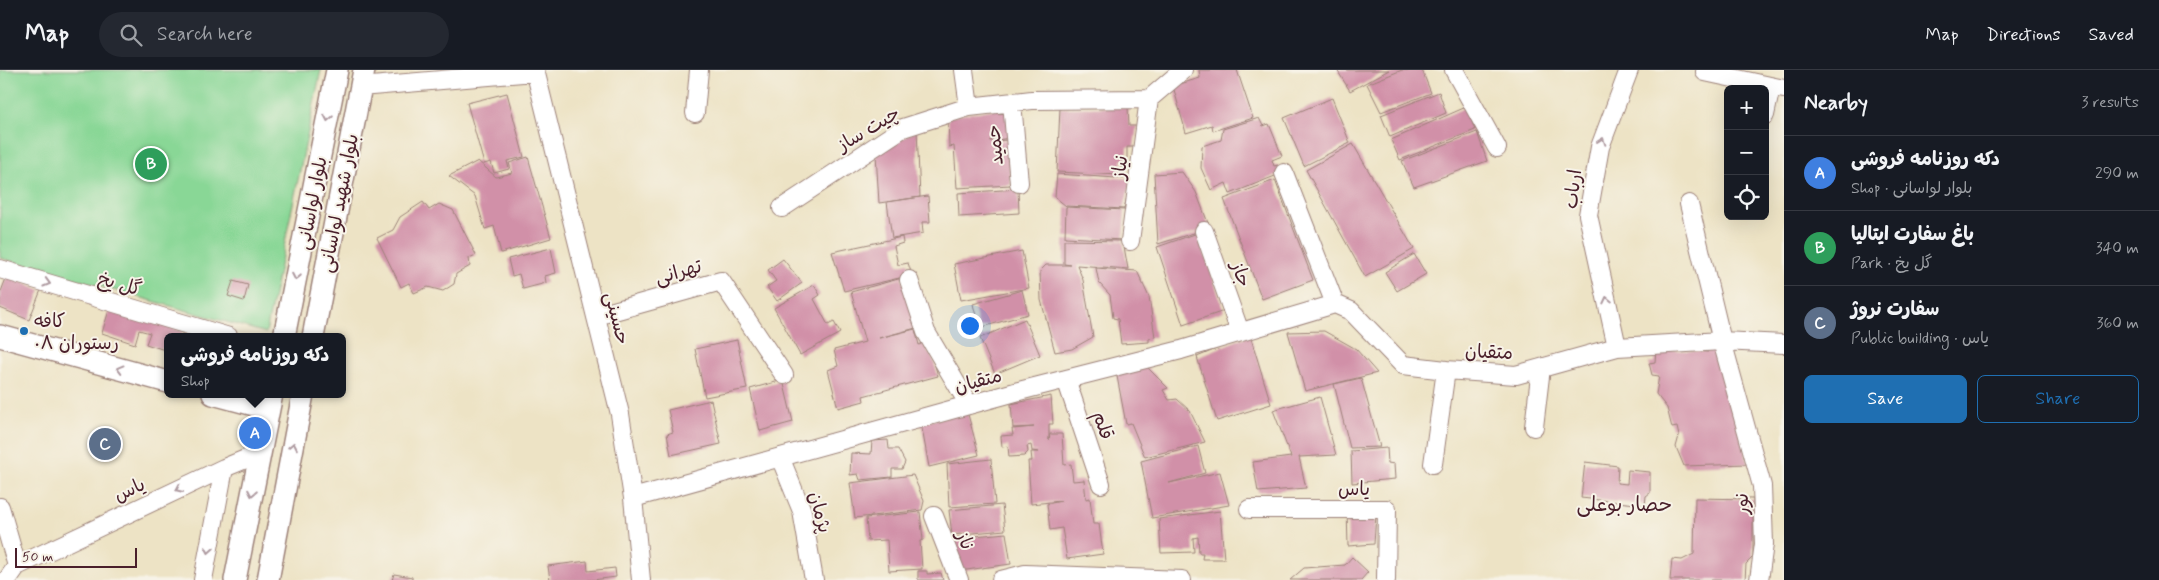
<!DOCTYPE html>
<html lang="en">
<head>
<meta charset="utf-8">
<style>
  body { margin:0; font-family:Mynerve,"Playpen Sans Arabic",sans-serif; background:#242831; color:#f1f3f6 }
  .controls { position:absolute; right:15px; top:15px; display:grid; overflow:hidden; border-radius:8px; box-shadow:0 5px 20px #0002 }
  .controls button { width:45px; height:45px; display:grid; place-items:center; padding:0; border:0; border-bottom:1px solid #363941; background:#171b24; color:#f1f3f6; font:25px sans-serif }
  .scale { position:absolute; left:15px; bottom:12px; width:122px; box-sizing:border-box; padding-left:5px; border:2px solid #4a1f2b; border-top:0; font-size:14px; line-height:18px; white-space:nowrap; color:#4a1f2b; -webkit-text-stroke:4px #f7f3e8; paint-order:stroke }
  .you { position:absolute; left:969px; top:255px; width:18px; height:18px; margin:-12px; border:4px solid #fff; border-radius:50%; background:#1a73e8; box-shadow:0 0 0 8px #1a73e833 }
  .badge { display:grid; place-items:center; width:32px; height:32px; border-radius:50%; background:#1f6fb2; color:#fff; font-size:16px; font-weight:700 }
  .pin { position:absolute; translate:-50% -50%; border:2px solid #fff; box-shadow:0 1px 5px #0006 }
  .popup { position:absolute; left:164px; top:263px; width:182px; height:65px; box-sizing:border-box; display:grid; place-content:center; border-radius:8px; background:#171b24; filter:drop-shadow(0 1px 4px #0005); font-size:16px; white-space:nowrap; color:#9ea1a6 }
  .popup b { font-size:19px; color:#f1f3f6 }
  .popup::after { content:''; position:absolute; left:50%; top:100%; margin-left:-10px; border:10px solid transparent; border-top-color:#171b24 }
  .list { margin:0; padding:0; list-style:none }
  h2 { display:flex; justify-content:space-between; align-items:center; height:65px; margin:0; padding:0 20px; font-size:21px }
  h2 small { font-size:16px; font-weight:400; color:#9ea1a6 }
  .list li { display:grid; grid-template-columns:32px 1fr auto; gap:15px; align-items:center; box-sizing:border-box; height:75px; padding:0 20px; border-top:1px solid #363941 }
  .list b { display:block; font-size:19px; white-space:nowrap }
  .list p { margin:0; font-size:16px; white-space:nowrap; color:#9ea1a6 }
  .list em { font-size:16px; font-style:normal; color:#9ea1a6 }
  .actions { display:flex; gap:10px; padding:15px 20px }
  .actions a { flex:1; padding:11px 0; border:1px solid #1f6fb2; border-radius:8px; text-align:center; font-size:18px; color:#1f6fb2 }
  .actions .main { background:#1f6fb2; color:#fff }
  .icon { flex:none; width:28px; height:28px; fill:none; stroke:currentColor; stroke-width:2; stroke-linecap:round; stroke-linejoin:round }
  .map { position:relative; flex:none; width:1784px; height:510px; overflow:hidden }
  header { display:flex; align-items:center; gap:30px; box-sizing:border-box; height:70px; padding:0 25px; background:#171b24; border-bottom:1px solid #363941 }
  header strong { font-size:24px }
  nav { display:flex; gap:28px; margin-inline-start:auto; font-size:18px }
  .search { width:350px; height:45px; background:#242831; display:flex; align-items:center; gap:12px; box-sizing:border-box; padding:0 18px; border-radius:28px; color:#9ea1a6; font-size:19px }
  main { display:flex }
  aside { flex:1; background:#171b24 }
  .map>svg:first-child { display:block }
  .green { fill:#89d796; stroke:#6a7b60 }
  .building { fill:#d190a8 }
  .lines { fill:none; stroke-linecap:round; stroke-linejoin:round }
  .minor-casing { stroke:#9c8178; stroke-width:20 }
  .major-casing { stroke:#9c8178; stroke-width:24 }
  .minor { stroke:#fff; stroke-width:18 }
  .major { stroke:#fff; stroke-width:21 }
  .oneway { stroke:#ae9aa0 }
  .poi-dot { fill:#1f6fb2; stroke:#f7f3e8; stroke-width:2 }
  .labels { text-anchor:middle; stroke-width:4; stroke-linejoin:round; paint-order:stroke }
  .street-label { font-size:19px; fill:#4a1f2b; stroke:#f7f3e8 }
  .poi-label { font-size:19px; fill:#4a1f2b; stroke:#f7f3e8; text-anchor:start }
  .neighbourhood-label { font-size:20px; fill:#4a1f2b; stroke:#f7f3e8 }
</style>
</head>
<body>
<header>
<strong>Map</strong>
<div class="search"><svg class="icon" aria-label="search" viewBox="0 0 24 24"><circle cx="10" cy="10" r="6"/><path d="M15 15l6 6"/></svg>Search here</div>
<nav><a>Map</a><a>Directions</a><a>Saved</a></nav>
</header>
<main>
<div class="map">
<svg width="1784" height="510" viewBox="0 0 1784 510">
  <rect width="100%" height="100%" fill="#f7f3e8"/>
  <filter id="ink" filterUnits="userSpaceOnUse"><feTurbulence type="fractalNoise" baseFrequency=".02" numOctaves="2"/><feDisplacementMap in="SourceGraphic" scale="10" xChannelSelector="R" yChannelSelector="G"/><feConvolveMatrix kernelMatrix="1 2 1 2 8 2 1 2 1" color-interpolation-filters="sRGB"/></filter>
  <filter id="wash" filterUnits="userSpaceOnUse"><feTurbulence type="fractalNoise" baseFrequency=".0096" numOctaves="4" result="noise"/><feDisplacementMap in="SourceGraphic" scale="20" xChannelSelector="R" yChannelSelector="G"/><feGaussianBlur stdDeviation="1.12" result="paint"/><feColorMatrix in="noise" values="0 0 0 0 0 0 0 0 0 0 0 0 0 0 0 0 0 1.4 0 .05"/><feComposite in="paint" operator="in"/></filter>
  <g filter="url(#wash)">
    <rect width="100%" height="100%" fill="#ede3c5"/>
    <path class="green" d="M 0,0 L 321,0 L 266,263 L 0,188 Z"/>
    <g id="blocks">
      <path class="building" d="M 1199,0 L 1237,0 L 1253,48 L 1213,61 L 1212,55 L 1186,63 L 1173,16 L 1200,8 Z
        M 1337,0 L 1389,0 L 1350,21 Z
        M 1402,0 L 1422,0 L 1431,23 L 1381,42 L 1367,14 Z
        M 1439,22 L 1446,43 L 1390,67 L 1381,45 Z
        M 507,23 L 524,87 L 507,91 L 509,99 L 494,103 L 491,92 L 484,94 L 467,33 Z
        M 1332,28 L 1350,73 L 1304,96 L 1284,48 Z
        M 1007,37 L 1010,68 L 990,71 L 1008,70 L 1011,115 L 957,118 L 954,76 L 949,77 L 948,47 Z
        M 1128,37 L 1129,56 L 1137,56 L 1134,77 L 1127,77 L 1127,89 L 1122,90 L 1121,105 L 1057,102 L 1060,38 Z
        M 1466,37 L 1475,60 L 1400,90 L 1391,70 Z
        M 1259,48 L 1263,56 L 1269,54 L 1282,86 L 1272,90 L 1274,96 L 1278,95 L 1280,104 L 1230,124 L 1226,113 L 1211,120 L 1201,98 L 1202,76 L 1221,70 L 1223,59 Z
        M 917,60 L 920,127 L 879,133 L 876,84 Z
        M 1477,62 L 1487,91 L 1414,117 L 1402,91 Z
        M 1353,74 L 1414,179 L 1365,207 L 1306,100 Z
        M 528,87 L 551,168 L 501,183 L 494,156 L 485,159 L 475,126 L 449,106 L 478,91 L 496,107 L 512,103 L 509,93 Z
        M 1182,102 L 1196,122 L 1210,158 L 1158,174 L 1154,104 Z
        M 1057,104 L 1131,109 L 1124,139 L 1066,136 L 1055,127 Z
        M 1275,110 L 1313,210 L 1262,229 L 1224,129 Z
        M 1018,119 L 1019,143 L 959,147 L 958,123 Z
        M 928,126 L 930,152 L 922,152 L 923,163 L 892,168 L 887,132 Z
        M 423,132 L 429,140 L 439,134 L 453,140 L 476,185 L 469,188 L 470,196 L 456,204 L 454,214 L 443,221 L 428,217 L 414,223 L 409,213 L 401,217 L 377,168 L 393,160 L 400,147 Z
        M 1066,137 L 1125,140 L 1123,170 L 1065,167 Z
        M 1198,163 L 1224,241 L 1183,255 L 1157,177 Z
        M 902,167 L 903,173 L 894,176 L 898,195 L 908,193 L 912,205 L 844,221 L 832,182 Z
        M 1064,170 L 1123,171 L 1128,199 L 1077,195 L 1083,210 L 1093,267 L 1072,279 L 1055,282 L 1041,230 L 1040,201 L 1046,195 L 1071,195 L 1064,194 Z
        M 551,178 L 556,203 L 545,206 L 546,213 L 523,219 L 519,204 L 512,206 L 508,189 Z
        M 1022,181 L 1029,218 L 961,230 L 954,194 Z
        M 1414,184 L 1426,204 L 1397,221 L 1385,202 Z
        M 783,189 L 802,213 L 777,231 L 767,217 L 776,211 L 768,200 Z
        M 1096,198 L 1137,201 L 1149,227 L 1155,267 L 1149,268 L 1149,272 L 1121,274 L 1118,249 L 1113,248 L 1110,225 L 1099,213 Z
        M 7,206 L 41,220 L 29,250 L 0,238 L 0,224 Z
        M 902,208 L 916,258 L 879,268 L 915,259 L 919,275 L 923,273 L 933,289 L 938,306 L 863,326 L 864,331 L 838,338 L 828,300 L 838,296 L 834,280 L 865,272 L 851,222 Z
        M 233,211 L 248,215 L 244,231 L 228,226 Z
        M 814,215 L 820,225 L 814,229 L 828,255 L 834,252 L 840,263 L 800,285 L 774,238 Z
        M 1022,220 L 1028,244 L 979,258 L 973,234 Z
        M 110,237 L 183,261 L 181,267 L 168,267 L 168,281 L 146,274 L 150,263 L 139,260 L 135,274 L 102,263 Z
        M 1025,249 L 1040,285 L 995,304 L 980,268 Z
        M 1324,261 L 1356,279 L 1377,303 L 1305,321 L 1288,262 Z
        M 1250,265 L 1271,334 L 1217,351 L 1197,287 Z
        M 737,270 L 747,319 L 705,327 L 695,279 Z
        M 1718,273 L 1748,394 L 1684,396 L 1676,377 L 1679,366 L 1677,357 L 1672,358 L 1667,338 L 1656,324 L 1659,306 L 1652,305 L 1649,293 L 1655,292 L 1656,279 L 1708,282 L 1707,276 Z
        M 1145,295 L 1168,318 L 1163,320 L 1169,330 L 1177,329 L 1190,341 L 1205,372 L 1145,387 L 1131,353 L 1126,354 L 1116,301 Z
        M 1361,308 L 1380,377 L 1350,378 L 1334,314 Z
        M 783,310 L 793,352 L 760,361 L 750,319 Z
        M 1051,326 L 1053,354 L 1049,354 L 1049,370 L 1050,364 L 1062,364 L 1064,395 L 1071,394 L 1073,411 L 1084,410 L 1086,429 L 1090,428 L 1093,454 L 1099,454 L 1103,484 L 1067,489 L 1062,458 L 1050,460 L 1047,434 L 1061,431 L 1031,434 L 1028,391 L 1032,391 L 1031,382 L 1039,382 L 1032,381 L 1031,375 L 1027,376 L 1028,382 L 1024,386 L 1009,387 L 1008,376 L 1002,377 L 1001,366 L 1013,365 L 1012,359 L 1034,357 L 1013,358 L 1011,334 Z
        M 1320,327 L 1336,385 L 1299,387 L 1306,418 L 1258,422 L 1253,392 L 1291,387 L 1273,340 Z
        M 711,330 L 721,374 L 671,385 L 667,364 L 673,362 L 668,340 Z
        M 967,341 L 979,385 L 929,397 L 921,353 Z
        M 888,370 L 889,379 L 898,379 L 905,392 L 902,399 L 892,399 L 892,407 L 860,410 L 858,404 L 850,405 L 851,383 L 871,384 L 872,371 Z
        M 1198,376 L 1205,403 L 1169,413 L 1220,402 L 1229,435 L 1152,448 L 1141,391 Z
        M 1387,378 L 1388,393 L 1394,394 L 1395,409 L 1352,413 L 1351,381 Z
        M 991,389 L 995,434 L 949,437 L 947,394 Z
        M 1585,392 L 1618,396 L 1617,413 L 1627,414 L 1628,400 L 1650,402 L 1650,423 L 1646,426 L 1645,435 L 1581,428 Z
        M 913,405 L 924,431 L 922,440 L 855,448 L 850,413 Z
        M 1695,428 L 1753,429 L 1753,487 L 1746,494 L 1745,510 L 1670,510 L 1672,489 L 1682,490 L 1694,484 Z
        M 1002,435 L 1005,460 L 952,465 L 949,440 Z
        M 1347,440 L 1376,444 L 1374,474 L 1348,476 Z
        M 1220,441 L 1224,489 L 1202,489 L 1203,483 L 1199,483 L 1198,467 L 1193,468 L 1194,482 L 1161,483 L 1159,449 Z
        M 920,442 L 923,470 L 920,471 L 922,499 L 889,501 L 887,470 L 868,471 L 866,448 Z
        M 1006,463 L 1011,494 L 959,501 L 954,468 Z
        M 1352,487 L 1368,502 L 1361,510 L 1290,510 L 1304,498 L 1345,495 Z
        M 587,491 L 588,501 L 615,498 L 616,507 L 593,510 L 550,510 L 548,496 Z
        M 918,501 L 927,501 L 927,504 L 941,503 L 943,510 L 918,510 Z
        M 394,504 L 412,507 L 412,510 L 392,510 Z"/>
    </g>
  </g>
  <g filter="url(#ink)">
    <use href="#blocks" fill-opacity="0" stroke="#9c8178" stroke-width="1"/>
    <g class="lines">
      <g class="minor-casing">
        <path id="minor" d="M 535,0 L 620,344 L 633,428 L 641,510
          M 964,0 L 969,37
          M 1454,0 L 1497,78
          M 1705,2 L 1784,19
          M 360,17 L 535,2
          M 1012,32 L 1019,113
          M 695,43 L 699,0
          M 1765,45 L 1771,17
          M 1284,103 L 1335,234
          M 1689,134 L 1722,271 L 1762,416 L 1764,474 L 1759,510
          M 782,138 L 903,58 L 969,37 L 1032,30 L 1149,29 L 1183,0
          M 1204,161 L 1240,262
          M 1130,171 L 1149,29
          M 0,199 L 229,267
          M 909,210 L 926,262 L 969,335
          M 596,246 L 721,211 L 784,305
          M 1617,277 L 1588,145 L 1600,77 L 1629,0
          M 1066,309 L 1101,414
          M 1534,357 L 1541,298
          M 780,387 L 802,441 L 814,510
          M 1433,394 L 1446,300
          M 633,428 L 1019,321 L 1181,280 L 1335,234 L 1351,241 L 1403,295 L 1446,300 L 1516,305 L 1617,277 L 1722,271 L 1784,274
          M 0,437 L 17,496
          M 1249,439 L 1387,439 L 1386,510
          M 934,446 L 959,510
          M 7,510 L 17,496 L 224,398 L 260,383
          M 203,510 L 224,398
          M 1001,510 L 1025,504 L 1182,510"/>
      </g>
      <g class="major-casing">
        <path id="major" d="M 0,266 L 168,312
          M 284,267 L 337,0
          M 313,267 L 364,0
          M 213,324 L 269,339
          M 235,510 L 272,324
          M 268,510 L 303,324"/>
      </g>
      <use href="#minor" class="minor"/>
      <use href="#major" class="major"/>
    </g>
    <defs><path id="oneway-chevron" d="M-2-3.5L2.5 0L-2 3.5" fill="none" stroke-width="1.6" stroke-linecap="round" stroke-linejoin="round" transform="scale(1.25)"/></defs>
    <g class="oneway">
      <use href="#oneway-chevron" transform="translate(328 48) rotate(101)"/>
      <use href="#oneway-chevron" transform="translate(1602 71) rotate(-71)"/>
      <use href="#oneway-chevron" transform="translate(296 207) rotate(101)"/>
      <use href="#oneway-chevron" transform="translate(47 213) rotate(16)"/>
      <use href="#oneway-chevron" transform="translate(1607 230) rotate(-103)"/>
      <use href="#oneway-chevron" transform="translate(120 299) rotate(-165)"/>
      <use href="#oneway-chevron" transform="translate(293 376) rotate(-79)"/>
      <use href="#oneway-chevron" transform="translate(179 419) rotate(155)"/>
      <use href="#oneway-chevron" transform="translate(252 423) rotate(101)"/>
      <use href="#oneway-chevron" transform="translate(209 480) rotate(100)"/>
    </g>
  </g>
  <circle class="poi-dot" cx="24" cy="261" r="5"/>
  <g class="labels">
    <g class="street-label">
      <text transform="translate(868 58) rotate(-31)" y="7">چیت ساز</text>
      <text transform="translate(994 75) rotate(-95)" y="7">حمید</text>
      <text transform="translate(1119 97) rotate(-82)" y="7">نیاز</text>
      <text transform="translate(1572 119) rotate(-83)" y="7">ارباب</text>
      <text transform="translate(311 133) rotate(-79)" y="7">بلوار لواسانی</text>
      <text transform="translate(338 133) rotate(-79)" y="7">بلوار شهید لواسانی</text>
      <text transform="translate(678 201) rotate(-16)" y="7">تهرانی</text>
      <text transform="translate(1242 204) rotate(71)" y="7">جاز</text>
      <text transform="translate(120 213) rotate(16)" y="7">گل یخ</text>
      <text transform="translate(618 248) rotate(76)" y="7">حسینی</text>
      <text transform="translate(1489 281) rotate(2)" y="7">متقیان</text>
      <text transform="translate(978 310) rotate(-15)" y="7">متقیان</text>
      <text transform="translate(1104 355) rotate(72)" y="7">قلم</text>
      <text x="1354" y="425">یاس</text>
      <text transform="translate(129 419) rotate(-25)" y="7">یاس</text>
      <text transform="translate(1741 434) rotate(-93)" y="7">نور</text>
      <text transform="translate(821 442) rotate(75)" y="7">پژمان</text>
      <text transform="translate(966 470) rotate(68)" y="7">ناز</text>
    </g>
    <g class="poi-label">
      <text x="34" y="257">کافه<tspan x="34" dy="22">رستوران ٠٨</tspan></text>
    </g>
    <g class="neighbourhood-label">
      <text x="1624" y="441">حصار بوعلی</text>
    </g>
  </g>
</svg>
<div class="controls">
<button>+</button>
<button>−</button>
<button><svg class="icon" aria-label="locate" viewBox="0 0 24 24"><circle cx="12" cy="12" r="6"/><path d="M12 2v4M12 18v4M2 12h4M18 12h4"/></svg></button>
</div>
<div class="scale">50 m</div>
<div class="you"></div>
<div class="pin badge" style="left:255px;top:363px;background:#3f7fe0">A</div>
<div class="popup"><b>دکه روزنامه فروشی</b>Shop</div>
<div class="pin badge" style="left:151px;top:94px;background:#2e9e5b">B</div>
<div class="pin badge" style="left:105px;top:374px;background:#5c6f8a">C</div>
</div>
<aside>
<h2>Nearby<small>3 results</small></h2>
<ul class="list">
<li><span class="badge" style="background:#3f7fe0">A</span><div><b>دکه روزنامه فروشی</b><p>Shop · بلوار لواسانی</p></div><em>290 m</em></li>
<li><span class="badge" style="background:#2e9e5b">B</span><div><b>باغ سفارت ایتالیا</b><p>Park · گل یخ</p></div><em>340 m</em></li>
<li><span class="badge" style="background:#5c6f8a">C</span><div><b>سفارت نروژ</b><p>Public building · یاس</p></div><em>360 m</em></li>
</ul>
<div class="actions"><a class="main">Save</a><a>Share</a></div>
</aside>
</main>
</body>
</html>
